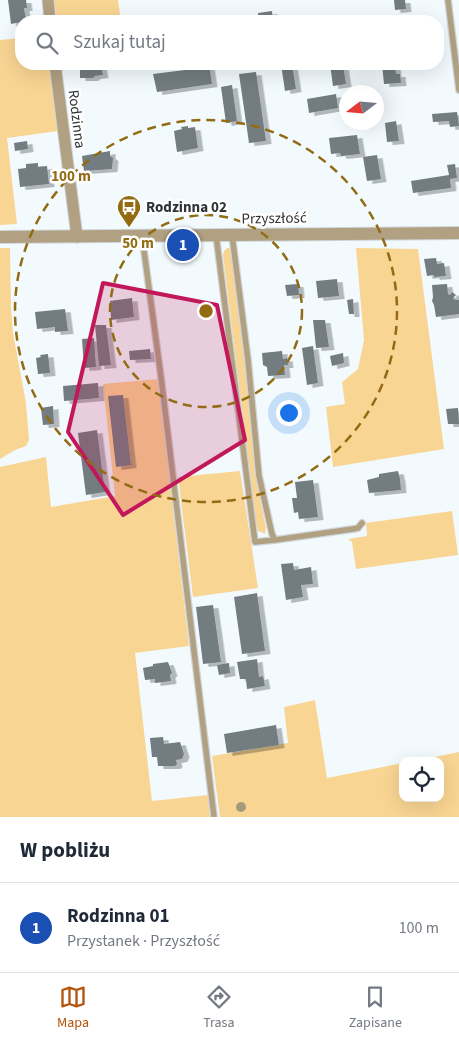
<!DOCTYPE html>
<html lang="pl">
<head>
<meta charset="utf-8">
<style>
  body { margin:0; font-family:"Source Sans 3",sans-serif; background:#f6f6f7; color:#1f2937 }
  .controls { position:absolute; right:15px; bottom:15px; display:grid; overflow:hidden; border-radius:10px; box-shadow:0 5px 20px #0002 }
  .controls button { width:45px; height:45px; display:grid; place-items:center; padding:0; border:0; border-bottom:1px solid #e0e1e3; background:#fff; color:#1f2937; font:25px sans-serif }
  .compass { position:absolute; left:339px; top:85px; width:45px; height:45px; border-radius:50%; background:#fff; box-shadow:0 5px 20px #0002; rotate:254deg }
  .you { position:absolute; left:288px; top:412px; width:18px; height:18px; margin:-12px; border:4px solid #fff; border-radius:50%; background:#1a73e8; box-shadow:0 0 0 8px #1a73e833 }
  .badge { display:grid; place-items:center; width:32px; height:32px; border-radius:50%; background:#b45309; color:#fff; font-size:16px; font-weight:700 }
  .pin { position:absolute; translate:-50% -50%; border:2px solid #fff; box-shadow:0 1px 5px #0006 }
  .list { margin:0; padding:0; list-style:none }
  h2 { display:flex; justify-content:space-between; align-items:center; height:65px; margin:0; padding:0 20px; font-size:21px }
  h2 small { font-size:16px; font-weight:400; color:#747a83 }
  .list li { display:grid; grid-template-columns:32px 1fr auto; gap:15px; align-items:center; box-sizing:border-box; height:90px; padding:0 20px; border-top:1px solid #e0e1e3 }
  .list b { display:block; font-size:19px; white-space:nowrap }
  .list p { margin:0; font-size:16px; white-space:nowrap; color:#747a83 }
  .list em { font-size:16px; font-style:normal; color:#747a83 }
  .icon { flex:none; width:28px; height:28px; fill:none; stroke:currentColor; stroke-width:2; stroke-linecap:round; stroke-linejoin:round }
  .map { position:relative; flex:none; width:459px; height:817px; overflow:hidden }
  .search { position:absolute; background:#fff; box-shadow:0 5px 20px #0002; left:15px; right:15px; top:15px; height:55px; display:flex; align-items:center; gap:12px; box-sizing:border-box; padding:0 18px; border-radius:20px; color:#747a83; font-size:19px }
  .sheet { height:155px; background:#fff }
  nav { display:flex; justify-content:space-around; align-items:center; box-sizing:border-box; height:70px; border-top:1px solid #e0e1e3; background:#fff; font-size:14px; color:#747a83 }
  nav a { display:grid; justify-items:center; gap:2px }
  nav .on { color:#b45309 }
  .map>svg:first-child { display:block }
  .green { fill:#f9d593 }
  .building { fill:#737b80; filter:url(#shadow) }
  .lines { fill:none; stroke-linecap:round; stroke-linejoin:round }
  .service-casing { stroke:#cfd6da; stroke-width:8 }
  .minor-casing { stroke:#cfd6da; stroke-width:13 }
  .tertiary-casing { stroke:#cfd6da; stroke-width:14 }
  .service { stroke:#b1a082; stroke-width:5.5 }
  .minor { stroke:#b1a082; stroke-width:11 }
  .tertiary { stroke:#b1a082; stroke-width:12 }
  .tree { fill:#a4997b }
  .marked { fill:#c2185b; fill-opacity:0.2; stroke:#c2185b; stroke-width:4; stroke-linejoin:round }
  .ring { fill:none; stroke:#926b12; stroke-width:2.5; stroke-dasharray:9 6 }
  .labels { text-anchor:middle; stroke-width:5; stroke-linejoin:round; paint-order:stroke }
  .street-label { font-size:15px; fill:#303335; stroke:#fff }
  .poi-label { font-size:15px; font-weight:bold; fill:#303335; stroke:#fff; text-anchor:start }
  .centre { fill:#926b12; stroke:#fff; stroke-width:2.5 }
  .ring-label { font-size:15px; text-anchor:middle; font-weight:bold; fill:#926b12; stroke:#fff; stroke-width:5; stroke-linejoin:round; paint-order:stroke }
</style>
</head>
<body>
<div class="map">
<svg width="459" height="817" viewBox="0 0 459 817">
  <defs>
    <filter id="shadow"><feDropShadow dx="5.5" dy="3" stdDeviation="0" flood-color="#0004"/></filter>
  </defs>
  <rect width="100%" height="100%" fill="#f2fafe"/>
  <path class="green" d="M 54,0 L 118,0 L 121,21 L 57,21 Z
    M 21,38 L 21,64 L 50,64 L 58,131 L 7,138 L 17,224 L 0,225 L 0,40 Z
    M 0,248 L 10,248 L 11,308 L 13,333 L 26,403 L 29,440 L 26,446 L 15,450 L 0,459 Z
    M 227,248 L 231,248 L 244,353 L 257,475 L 261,504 L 266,528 L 265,534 L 258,531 L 256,525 L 223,255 L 224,251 Z
    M 356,248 L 418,249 L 444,449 L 333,467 L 326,407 L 345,404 L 342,382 L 358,369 L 364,340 Z
    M 158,379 L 189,646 L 135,653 L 152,801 L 208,795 L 210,817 L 0,817 L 0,467 L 46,457 L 51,507 L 115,496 L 103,384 Z
    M 240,471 L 258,588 L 193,597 L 178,477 Z
    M 452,511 L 458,555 L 356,569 L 352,542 L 348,539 L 367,536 L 366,523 Z
    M 315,700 L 327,778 L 403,763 L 403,798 L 440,798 L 440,761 L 415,761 L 459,752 L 459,817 L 220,817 L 212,756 L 288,743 L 284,707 Z"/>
  <path class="building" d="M 8,0 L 26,0 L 27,8 L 24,8 L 26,21 L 11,24 Z
    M 394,0 L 405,0 L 406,9 L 395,10 Z
    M 272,11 L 273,21 L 259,21 L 258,13 Z
    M 75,64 L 101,64 L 103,75 L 95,76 L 93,78 L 80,78 L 80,65 L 75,66 Z
    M 200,64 L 209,64 L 212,84 L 157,92 L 153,74 L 201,68 Z
    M 281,64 L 292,64 L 296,89 L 285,91 Z
    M 330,64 L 343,64 L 346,84 L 333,86 Z
    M 382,64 L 395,64 L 396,74 L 400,74 L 401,83 L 384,84 Z
    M 256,72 L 266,141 L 249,143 L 239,74 Z
    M 232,85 L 237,121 L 226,123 L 221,87 Z
    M 336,94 L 338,108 L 309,113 L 307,99 Z
    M 457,112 L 459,126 L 450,127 L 449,121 L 433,122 L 432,114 Z
    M 396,121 L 399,141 L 387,142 L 385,123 Z
    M 188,126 L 188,128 L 195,127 L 198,148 L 177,152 L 174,131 L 182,129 L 181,127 Z
    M 357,135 L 360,154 L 341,156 L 340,153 L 331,154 L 329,138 Z
    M 27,141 L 28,149 L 15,151 L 14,143 Z
    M 110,151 L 110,156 L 113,158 L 112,169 L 84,171 L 82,156 Z
    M 377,155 L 381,179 L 367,181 L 363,157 Z
    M 38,163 L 38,167 L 47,166 L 49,184 L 20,187 L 18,169 L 26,168 L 26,164 Z
    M 455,164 L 457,178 L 450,179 L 451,188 L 413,193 L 411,181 L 449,175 L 447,165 Z
    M 436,258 L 437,264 L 444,263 L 446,276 L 434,277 L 434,275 L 427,276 L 424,259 Z
    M 337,279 L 339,296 L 318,298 L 316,281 Z
    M 298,284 L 299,295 L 287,296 L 285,285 Z
    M 447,284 L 448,294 L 450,295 L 452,292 L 456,295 L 453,298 L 455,300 L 459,300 L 459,314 L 436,317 L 434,305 L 432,301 L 433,297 L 432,285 Z
    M 132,298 L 134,317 L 111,320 L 110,301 Z
    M 353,299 L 354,314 L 349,314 L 347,300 Z
    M 65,309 L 68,331 L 55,332 L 55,327 L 37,329 L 35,312 Z
    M 313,320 L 325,320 L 329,347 L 316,348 Z
    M 95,325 L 106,325 L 111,365 L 99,366 Z
    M 94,338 L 96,367 L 84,368 L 82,339 Z
    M 313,346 L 318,383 L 307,385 L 302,348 Z
    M 150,349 L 151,359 L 130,360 L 129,351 Z
    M 282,351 L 283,359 L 287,358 L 288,365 L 284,365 L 285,375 L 268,376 L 267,367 L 263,365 L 262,353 Z
    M 343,353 L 344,363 L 332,366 L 330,356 Z
    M 48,354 L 50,373 L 38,374 L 36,358 L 41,357 L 40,355 Z
    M 98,383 L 99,398 L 64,401 L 63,386 Z
    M 123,395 L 131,465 L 116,467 L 108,396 Z
    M 53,406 L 54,424 L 43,425 L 41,408 Z
    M 458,408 L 459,424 L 448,424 L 446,409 Z
    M 97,430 L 105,492 L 86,495 L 78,433 Z
    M 398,471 L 400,479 L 401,490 L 369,493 L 367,480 L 379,477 L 379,474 Z
    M 313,480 L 318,517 L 299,519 L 298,512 L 294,513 L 292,498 L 297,498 L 295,482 Z
    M 293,563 L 294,570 L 311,567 L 313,584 L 301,585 L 303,597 L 286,600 L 281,564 Z
    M 257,593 L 265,651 L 242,654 L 234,597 Z
    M 213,605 L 221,662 L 203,664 L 196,607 Z
    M 257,659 L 259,677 L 263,676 L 265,686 L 247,689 L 246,679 L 240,679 L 237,662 Z
    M 168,662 L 172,673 L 170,675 L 171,681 L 155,683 L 155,679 L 145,680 L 143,668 L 153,666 L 153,664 Z
    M 229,663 L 230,673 L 219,675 L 217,665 Z
    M 276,725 L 279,745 L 227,753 L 224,734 Z
    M 163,737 L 164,744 L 180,742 L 184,754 L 182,759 L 176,760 L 177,764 L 175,766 L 158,766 L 157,757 L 152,757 L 150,738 Z"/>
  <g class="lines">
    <g class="service-casing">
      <path id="service" d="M 448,0 L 459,90
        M 216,235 L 255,542 L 275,540
        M 232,235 L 248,360 L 259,476 L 272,534 L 275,540 L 353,529 L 358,528 L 362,523
        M 142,236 L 161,377 L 214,817"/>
    </g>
    <g class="minor-casing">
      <path id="minor" d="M 48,0 L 50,21
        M 55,64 L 77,237"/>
    </g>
    <g class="tertiary-casing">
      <path id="tertiary" d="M 0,237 L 459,233"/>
    </g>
    <use href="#service" class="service"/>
    <use href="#minor" class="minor"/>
    <use href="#tertiary" class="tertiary"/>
  </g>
  <circle class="tree" cx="241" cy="807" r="5"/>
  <path class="marked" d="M 103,283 L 217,305 L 245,440 L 123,515 L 68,432 Z"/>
  <g class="ring">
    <circle cx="206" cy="311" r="96"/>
    <circle cx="206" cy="311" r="191"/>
  </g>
  <defs>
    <g id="bus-pin" transform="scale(1.25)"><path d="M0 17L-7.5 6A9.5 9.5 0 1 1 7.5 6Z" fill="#926b12" stroke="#fff"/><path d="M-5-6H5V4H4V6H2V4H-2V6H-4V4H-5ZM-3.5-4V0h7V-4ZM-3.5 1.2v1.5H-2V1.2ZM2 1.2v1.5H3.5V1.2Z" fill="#fff"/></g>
  </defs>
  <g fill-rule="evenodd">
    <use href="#bus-pin" x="129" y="207"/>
  </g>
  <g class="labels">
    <g class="street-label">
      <text transform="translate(77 119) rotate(83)" y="5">Rodzinna</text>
      <text transform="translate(274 218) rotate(-1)" y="5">Przyszłość</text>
    </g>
    <g class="poi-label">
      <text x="146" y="212">Rodzinna 02</text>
    </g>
  </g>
  <circle cx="206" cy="311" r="8" class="centre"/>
  <g class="ring-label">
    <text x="71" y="181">100 m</text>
    <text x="138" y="248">50 m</text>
  </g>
</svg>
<div class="controls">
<button><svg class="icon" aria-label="locate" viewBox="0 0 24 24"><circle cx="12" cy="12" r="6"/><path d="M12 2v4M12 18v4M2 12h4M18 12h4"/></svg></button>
</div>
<svg class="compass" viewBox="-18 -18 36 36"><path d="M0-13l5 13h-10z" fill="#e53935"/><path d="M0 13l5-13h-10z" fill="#747a83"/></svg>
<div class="you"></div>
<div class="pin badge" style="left:183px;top:245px;background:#1a4fb4">1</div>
<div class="search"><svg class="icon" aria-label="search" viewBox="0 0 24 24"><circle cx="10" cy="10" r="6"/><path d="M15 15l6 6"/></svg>Szukaj tutaj</div>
</div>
<section class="sheet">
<h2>W pobliżu<small></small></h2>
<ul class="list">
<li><span class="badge" style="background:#1a4fb4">1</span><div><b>Rodzinna 01</b><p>Przystanek · Przyszłość</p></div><em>100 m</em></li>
</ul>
</section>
<nav>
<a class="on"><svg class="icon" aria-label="map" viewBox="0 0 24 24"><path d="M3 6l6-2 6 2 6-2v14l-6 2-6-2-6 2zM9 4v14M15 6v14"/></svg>Mapa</a>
<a><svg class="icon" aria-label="directions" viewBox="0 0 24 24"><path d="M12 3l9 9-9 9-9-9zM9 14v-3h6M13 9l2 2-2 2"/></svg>Trasa</a>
<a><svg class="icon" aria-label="saved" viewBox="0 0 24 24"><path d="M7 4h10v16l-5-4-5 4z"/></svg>Zapisane</a>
</nav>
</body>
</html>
